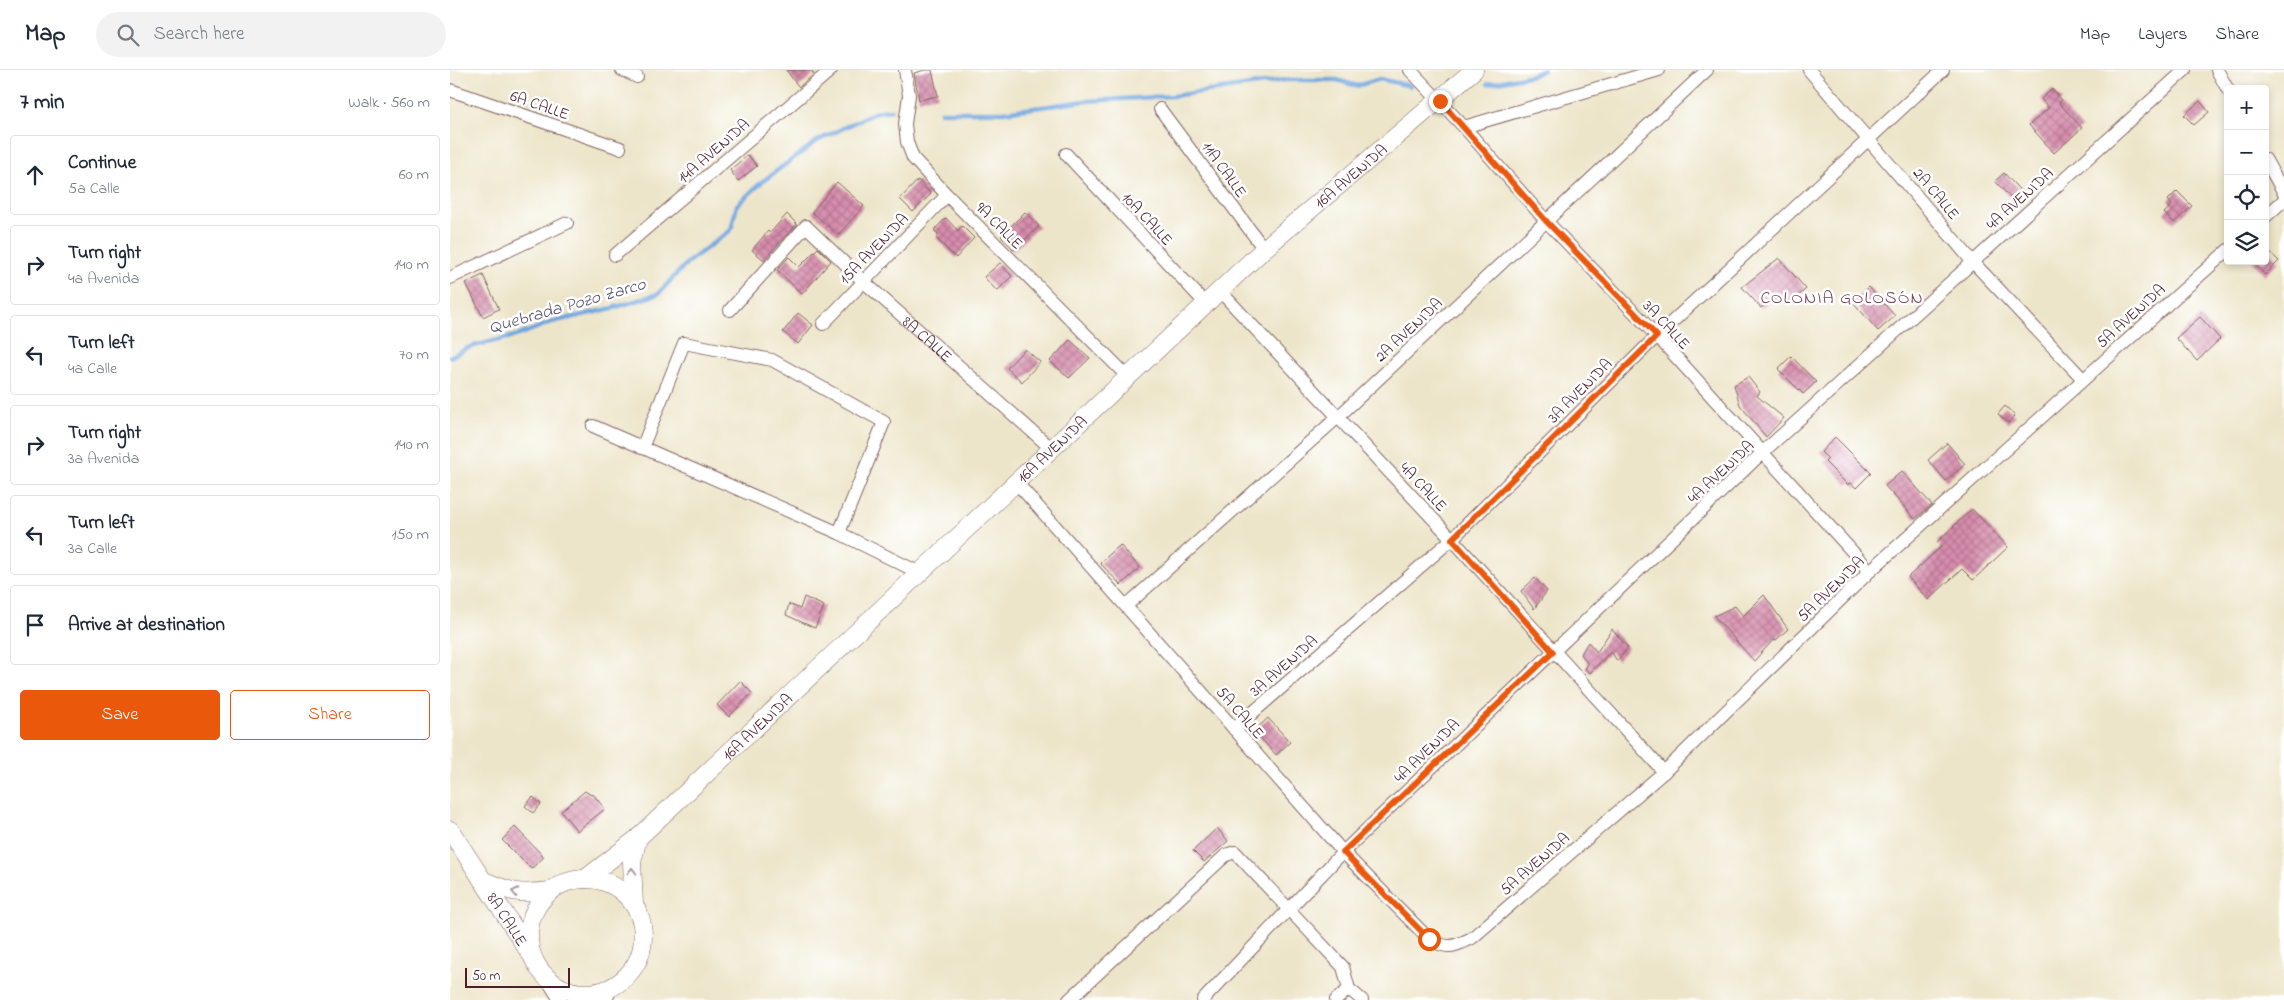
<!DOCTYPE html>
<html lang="en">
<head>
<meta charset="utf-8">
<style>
  body { margin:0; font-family:"Indie Flower",sans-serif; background:#f2f2f3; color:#1f2937 }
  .controls { position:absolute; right:15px; top:15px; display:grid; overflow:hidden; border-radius:5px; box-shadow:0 2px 8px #0003 }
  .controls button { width:45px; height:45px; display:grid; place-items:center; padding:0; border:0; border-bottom:1px solid #e0e1e3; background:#fff; color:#1f2937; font:25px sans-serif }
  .scale { position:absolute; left:15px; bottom:12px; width:105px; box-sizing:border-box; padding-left:5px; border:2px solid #4a1f2b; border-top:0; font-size:14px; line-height:18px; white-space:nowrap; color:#4a1f2b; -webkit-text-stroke:4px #fff; paint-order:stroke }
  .stop { position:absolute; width:15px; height:15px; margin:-11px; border:4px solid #ea580c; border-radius:50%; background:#fff }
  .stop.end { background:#ea580c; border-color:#fff; box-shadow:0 1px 5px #0008 }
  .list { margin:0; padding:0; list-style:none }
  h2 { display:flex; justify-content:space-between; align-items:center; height:65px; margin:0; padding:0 20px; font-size:21px }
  h2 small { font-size:16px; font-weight:400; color:#747a83 }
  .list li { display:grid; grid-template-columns:32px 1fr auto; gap:15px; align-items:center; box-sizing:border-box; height:80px; margin:0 10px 10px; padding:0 10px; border:1px solid #e0e1e3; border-radius:5px }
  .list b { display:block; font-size:19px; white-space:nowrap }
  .list p { margin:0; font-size:16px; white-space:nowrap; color:#747a83 }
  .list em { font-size:16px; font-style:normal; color:#747a83 }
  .actions { display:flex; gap:10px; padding:15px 20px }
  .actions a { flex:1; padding:11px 0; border:1px solid #ea580c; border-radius:5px; text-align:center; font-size:18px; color:#ea580c }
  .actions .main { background:#ea580c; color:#fff }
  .icon { flex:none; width:28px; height:28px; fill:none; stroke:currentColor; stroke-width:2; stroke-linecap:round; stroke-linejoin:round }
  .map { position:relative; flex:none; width:1834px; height:930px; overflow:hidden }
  header { display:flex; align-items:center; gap:30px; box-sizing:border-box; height:70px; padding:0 25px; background:#fff; border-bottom:1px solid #e0e1e3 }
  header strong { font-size:24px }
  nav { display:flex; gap:28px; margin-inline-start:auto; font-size:18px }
  .search { width:350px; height:45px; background:#f2f2f3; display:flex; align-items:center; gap:12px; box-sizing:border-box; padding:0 18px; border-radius:28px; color:#747a83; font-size:19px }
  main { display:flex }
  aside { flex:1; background:#fff }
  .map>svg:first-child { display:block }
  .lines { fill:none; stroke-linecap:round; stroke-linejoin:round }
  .stream { stroke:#6fa6de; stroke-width:4.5 }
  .building { fill:url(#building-cross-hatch) }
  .street-casing { stroke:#836462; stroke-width:14 }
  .secondary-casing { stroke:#836462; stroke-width:19 }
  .street { stroke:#fff; stroke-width:12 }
  .secondary { stroke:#fff; stroke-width:18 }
  .oneway { stroke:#ae9aa0 }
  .route { stroke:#ea580c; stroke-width:6 }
  .labels { text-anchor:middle; stroke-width:5; stroke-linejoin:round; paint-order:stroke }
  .street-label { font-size:16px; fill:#4a1f2b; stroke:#fff }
  .neighbourhood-label { font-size:18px; letter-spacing:1px; fill:#7b4658; stroke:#fff }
  .water-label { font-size:18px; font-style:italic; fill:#595573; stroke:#fff }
</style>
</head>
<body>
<header>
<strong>Map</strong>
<div class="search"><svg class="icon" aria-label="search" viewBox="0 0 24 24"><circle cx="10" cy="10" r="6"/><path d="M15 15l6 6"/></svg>Search here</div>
<nav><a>Map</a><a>Layers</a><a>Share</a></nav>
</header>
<main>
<aside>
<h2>7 min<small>Walk · 560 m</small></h2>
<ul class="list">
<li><svg class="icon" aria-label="ahead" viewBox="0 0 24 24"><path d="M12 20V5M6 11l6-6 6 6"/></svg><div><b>Continue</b><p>5a Calle</p></div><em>60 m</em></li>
<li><svg class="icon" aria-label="right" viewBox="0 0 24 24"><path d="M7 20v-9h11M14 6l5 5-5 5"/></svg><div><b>Turn right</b><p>4a Avenida</p></div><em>140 m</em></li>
<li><svg class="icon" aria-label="left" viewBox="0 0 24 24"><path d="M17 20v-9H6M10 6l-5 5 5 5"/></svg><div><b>Turn left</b><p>4a Calle</p></div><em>70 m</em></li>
<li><svg class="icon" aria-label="right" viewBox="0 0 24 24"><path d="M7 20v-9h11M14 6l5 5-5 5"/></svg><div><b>Turn right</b><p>3a Avenida</p></div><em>140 m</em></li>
<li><svg class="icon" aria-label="left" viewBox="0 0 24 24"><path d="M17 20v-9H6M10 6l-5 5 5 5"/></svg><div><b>Turn left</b><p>3a Calle</p></div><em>150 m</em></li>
<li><svg class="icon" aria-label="arrive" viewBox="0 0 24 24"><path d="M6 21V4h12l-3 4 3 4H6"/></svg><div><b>Arrive at destination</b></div></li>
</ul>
<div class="actions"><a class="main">Save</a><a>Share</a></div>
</aside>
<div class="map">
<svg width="1834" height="930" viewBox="0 0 1834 930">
  <defs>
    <pattern id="building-cross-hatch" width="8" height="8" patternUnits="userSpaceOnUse" patternTransform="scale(1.25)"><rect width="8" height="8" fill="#d78dad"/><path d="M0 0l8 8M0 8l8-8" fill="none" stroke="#b0738d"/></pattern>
  </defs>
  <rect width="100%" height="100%" fill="#fff"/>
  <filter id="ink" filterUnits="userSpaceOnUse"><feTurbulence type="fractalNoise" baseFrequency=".02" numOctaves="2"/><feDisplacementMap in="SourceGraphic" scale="10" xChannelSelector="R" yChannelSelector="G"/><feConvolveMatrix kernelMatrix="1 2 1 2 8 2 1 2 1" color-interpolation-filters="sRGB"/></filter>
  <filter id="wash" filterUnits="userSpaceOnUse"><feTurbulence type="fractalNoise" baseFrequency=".0096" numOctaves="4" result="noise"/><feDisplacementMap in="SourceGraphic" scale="20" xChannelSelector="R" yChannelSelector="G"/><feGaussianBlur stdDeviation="1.12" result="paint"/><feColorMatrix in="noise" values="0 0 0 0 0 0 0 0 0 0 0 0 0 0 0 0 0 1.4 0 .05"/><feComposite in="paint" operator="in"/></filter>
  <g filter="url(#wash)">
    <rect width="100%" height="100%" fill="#ede5c9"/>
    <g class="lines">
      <path class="stream" d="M 1038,14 L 1083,5 L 1093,0
        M 491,42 L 554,42 L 636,31 L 723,26 L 835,10 L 887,10 L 907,16 L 930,9 L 960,16
        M 0,287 L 20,277 L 69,265 L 102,252 L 163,238 L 208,224 L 238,192 L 281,160 L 287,135 L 313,111 L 367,71 L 426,42 L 441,40"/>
    </g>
    <g id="blocks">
      <path class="building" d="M 336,0 L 361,0 L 364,4 L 349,17 Z
        M 475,0 L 482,0 L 488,26 L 469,30 L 464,3 Z
        M 1602,19 L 1612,30 L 1609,33 L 1632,58 L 1604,83 L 1579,55 L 1599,38 L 1591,29 Z
        M 1750,31 L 1759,42 L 1744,55 L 1734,45 Z
        M 298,85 L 307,96 L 288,111 L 280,100 Z
        M 1554,103 L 1577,128 L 1568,136 L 1545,111 Z
        M 468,110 L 481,124 L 463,142 L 450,129 Z
        M 387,112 L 414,136 L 388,165 L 362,142 Z
        M 1727,121 L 1742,136 L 1724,153 L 1714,143 L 1722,135 L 1718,130 Z
        M 575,142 L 589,156 L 564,180 L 551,166 Z
        M 337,144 L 347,154 L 314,190 L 302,180 L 318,161 L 320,163 Z
        M 496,148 L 508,161 L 512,156 L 524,168 L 506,188 L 486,168 L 489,165 L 484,160 Z
        M 368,178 L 381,191 L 352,224 L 327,200 L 339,187 L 349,197 Z
        M 1815,178 L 1829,191 L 1815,205 L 1802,191 L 1815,191 Z
        M 1329,188 L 1356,219 L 1339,234 L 1333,227 L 1327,233 L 1323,228 L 1311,238 L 1292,217 Z
        M 550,193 L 562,206 L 547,221 L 534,207 Z
        M 33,205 L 49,239 L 33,247 L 16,213 Z
        M 1419,217 L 1445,246 L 1428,261 L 1403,232 Z
        M 348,243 L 363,255 L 348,274 L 333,262 Z
        M 1750,247 L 1770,269 L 1747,291 L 1726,268 Z
        M 620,270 L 640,288 L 619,308 L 600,291 Z
        M 575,279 L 590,292 L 572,312 L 557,298 Z
        M 1341,286 L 1366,312 L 1353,324 L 1328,299 Z
        M 1298,307 L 1310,322 L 1307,326 L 1334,348 L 1316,367 L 1290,335 L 1284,315 Z
        M 1555,336 L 1565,345 L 1558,353 L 1548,344 Z
        M 1385,367 L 1421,403 L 1406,418 L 1400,412 L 1398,415 L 1375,392 L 1378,389 L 1371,382 Z
        M 1497,373 L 1515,394 L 1496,411 L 1478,390 Z
        M 1452,401 L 1482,435 L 1465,449 L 1435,416 Z
        M 1522,439 L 1558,477 L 1523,510 L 1512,499 L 1478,530 L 1458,507 L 1491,477 L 1487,472 Z
        M 670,475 L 690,498 L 671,515 L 650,493 Z
        M 1085,508 L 1097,521 L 1084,539 L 1071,521 Z
        M 1314,525 L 1338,559 L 1325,571 L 1324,569 L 1304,591 L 1264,546 L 1285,536 L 1293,546 Z
        M 354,527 L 374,536 L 365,558 L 336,545 L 339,534 L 350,539 Z
        M 1162,559 L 1178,578 L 1167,591 L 1161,581 L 1140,603 L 1135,599 L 1138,594 L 1131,584 L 1138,572 L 1147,582 Z
        M 290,611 L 302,623 L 279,647 L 267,635 Z
        M 818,648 L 840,672 L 826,685 L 804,661 Z
        M 135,721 L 141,725 L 143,724 L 155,739 L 127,761 L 111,741 Z
        M 83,727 L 91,734 L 83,743 L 75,736 Z
        M 65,757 L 94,787 L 81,799 L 52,770 Z
        M 767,758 L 778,771 L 754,792 L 743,781 Z"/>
    </g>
  </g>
  <g filter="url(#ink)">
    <use href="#blocks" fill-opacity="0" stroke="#836462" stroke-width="1"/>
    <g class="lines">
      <g class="street-casing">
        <g id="street">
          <path d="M 172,0 L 187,7"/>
          <path d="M 455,0 L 459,25 L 455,54 L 457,72 L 463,88 L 497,125 L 678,307"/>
          <path d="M 960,0 L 1014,57 L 1097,152 L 1207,266 L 1420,501"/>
          <path d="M 1359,0 L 1522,191 L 1633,309"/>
          <path d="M 1767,0 L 1778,20"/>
          <path d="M 0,20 L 170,78"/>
          <path d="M 710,39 L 814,179"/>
          <path d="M 1014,57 L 1209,0"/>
          <path d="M 616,84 L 756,234"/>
          <path d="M 1815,89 L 1834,123"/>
          <path d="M 1815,147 L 1834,130"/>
          <path d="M 165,185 L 381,0"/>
          <path d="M 0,208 L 117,153"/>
          <path d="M 770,221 L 1002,469 L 1214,702"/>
          <path id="s1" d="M 280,240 L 356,156 L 413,211 L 602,379"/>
          <path d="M 373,254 L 497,125"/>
          <path d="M 143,356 L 389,463 L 470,503"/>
          <path d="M 192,378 L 234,273 L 322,290 L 434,352 L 389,463"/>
          <path d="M 566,412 L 893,782 L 979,869 C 998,880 1003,877 1022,868 L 1214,702 L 1420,501 L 1778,180"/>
          <path d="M 677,535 L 888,347 L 1257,0"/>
          <path d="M 784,659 L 1002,469 L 1207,266 L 1493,0"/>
          <path d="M 94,904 L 110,930"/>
          <path d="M 156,930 L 162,917"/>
          <path d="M 619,930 L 776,785 L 785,782 L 893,897 L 899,919 L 912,930"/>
          <path d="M 753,930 L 893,782 L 1313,382 L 1735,0"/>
          <path d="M 886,930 L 899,919"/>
        </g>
      </g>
      <g class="secondary-casing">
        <g id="secondary">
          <path id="s2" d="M 0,760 L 80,883"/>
          <path id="s3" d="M 135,809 L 188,768 L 814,179 L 1024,0"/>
          <circle cx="136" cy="866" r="57"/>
          <path d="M 32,810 C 60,822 69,825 100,821"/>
          <path d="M 184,835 L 182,792 L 188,768"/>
        </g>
      </g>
      <use href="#street" class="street"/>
      <use href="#secondary" class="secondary"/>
    </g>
    <defs><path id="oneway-chevron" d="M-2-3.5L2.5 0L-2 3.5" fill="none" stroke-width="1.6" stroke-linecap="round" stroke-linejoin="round" transform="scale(1.25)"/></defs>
    <g class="oneway">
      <use href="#oneway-chevron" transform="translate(182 801) rotate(-89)"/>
      <use href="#oneway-chevron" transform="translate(65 822) rotate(-168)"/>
    </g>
  </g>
  <g class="lines" filter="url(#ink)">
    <path class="route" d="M 979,869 L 893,782 L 1103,582 L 1002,469 L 1207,266 L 1097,152 L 990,31"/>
  </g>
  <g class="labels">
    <g class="street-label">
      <text transform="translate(90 34) rotate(19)" y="6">6A CALLE</text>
      <text transform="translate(263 80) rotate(-41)" y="6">14A AVENIDA</text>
      <text transform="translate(775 99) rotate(54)" y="6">11A CALLE</text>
      <text dy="6" stroke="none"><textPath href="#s3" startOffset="1040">16A AVENIDA</textPath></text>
      <text transform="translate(1487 123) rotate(50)" y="6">2A CALLE</text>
      <text transform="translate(1569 128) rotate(-42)" y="6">4A AVENIDA</text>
      <text transform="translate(698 148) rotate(47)" y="6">10A CALLE</text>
      <text transform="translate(550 155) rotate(45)" y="6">9A CALLE</text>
      <text transform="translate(423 178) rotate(-46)" y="6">15A AVENIDA</text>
      <text transform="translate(1680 245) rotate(-42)" y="6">5A AVENIDA</text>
      <text transform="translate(1217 254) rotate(47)" y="6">3A CALLE</text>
      <text transform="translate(958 259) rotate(-43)" y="6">2A AVENIDA</text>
      <text dy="6" stroke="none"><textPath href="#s1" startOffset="279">8A CALLE</textPath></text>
      <text transform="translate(1129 320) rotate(-45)" y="6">3A AVENIDA</text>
      <text dy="6" stroke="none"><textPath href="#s3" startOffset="635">16A AVENIDA</textPath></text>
      <text transform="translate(1270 401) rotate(-43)" y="6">4A AVENIDA</text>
      <text transform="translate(974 416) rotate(47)" y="6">4A CALLE</text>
      <text transform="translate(1380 518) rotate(-44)" y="6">5A AVENIDA</text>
      <text transform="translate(833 595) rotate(-41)" y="6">3A AVENIDA</text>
      <text transform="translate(791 642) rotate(49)" y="6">5A CALLE</text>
      <text dy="6" stroke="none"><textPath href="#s3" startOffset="230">16A AVENIDA</textPath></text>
      <text transform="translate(976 680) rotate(-44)" y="6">4A AVENIDA</text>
      <text transform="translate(1084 793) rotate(-41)" y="6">5A AVENIDA</text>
      <text dy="6" stroke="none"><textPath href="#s2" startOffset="106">8A CALLE</textPath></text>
    </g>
    <g class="neighbourhood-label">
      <text x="1392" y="233">COLONIA GOLOSÓN</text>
    </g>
    <g class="water-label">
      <text transform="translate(117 235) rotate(-16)" y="6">Quebrada Pozo Zarco</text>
    </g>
  </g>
</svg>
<div class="controls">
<button>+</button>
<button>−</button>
<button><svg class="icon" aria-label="locate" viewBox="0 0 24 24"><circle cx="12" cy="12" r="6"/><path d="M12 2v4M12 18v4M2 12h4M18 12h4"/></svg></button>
<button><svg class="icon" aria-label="layers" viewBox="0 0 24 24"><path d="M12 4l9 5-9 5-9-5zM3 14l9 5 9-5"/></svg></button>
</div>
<div class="scale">50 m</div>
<div class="stop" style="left:979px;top:869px"></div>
<div class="stop end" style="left:990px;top:31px"></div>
</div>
</main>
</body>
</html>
